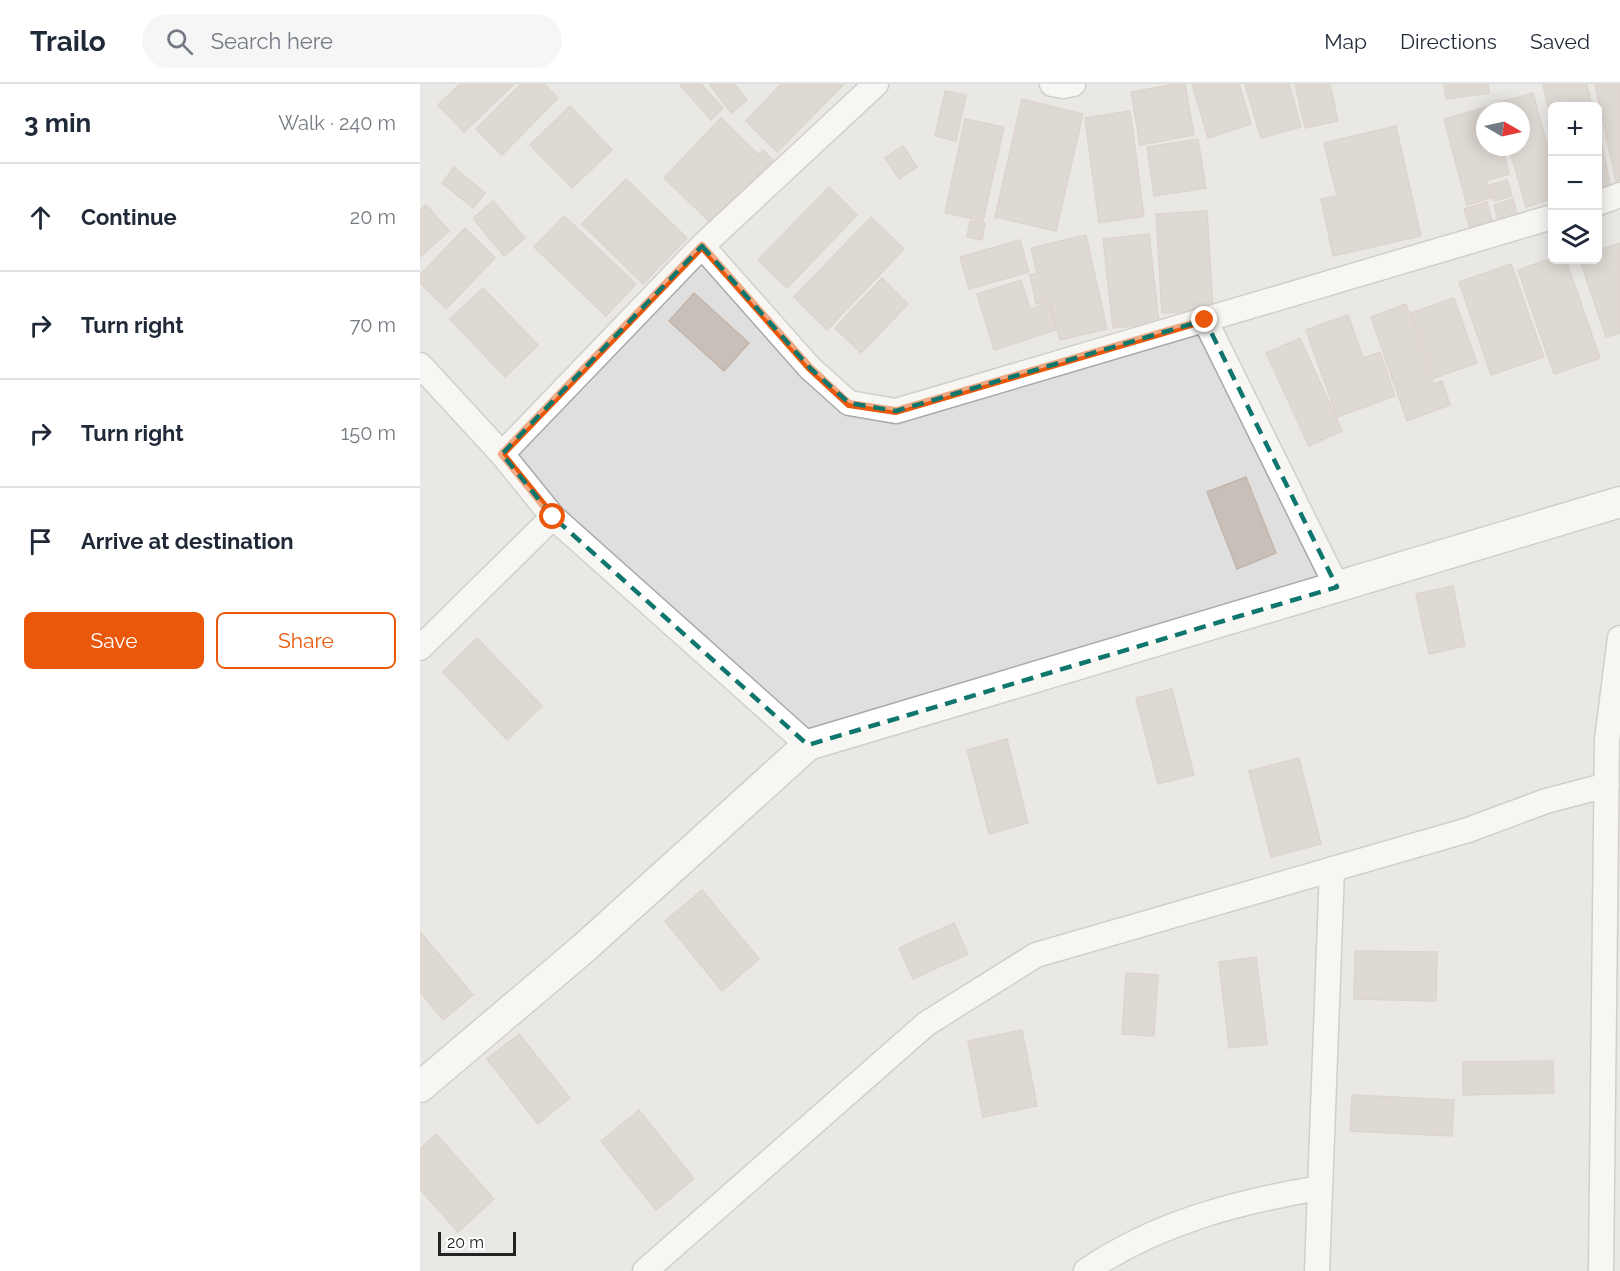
<!DOCTYPE html>
<html lang="en">
<head>
<meta charset="utf-8">
<style>
  body { margin:0; font-family:Raleway,sans-serif; background:#f6f6f7; color:#1f2937 }
  .controls { position:absolute; right:18px; top:18px; display:grid; overflow:hidden; border-radius:9px; box-shadow:0 3px 15px #0003 }
  .controls button { width:54px; height:54px; display:grid; place-items:center; padding:0; border:0; border-bottom:2px solid #e0e1e3; background:#fff; color:#1f2937; font:30px sans-serif }
  .compass { position:absolute; left:1056px; top:18px; width:54px; height:54px; border-radius:50%; background:#fff; box-shadow:0 3px 15px #0003; rotate:99deg }
  .scale { position:absolute; left:18px; bottom:15px; width:78px; box-sizing:border-box; padding-left:6px; border:3px solid #222; border-top:0; font-size:16px; line-height:21px; white-space:nowrap; color:#222; -webkit-text-stroke:4px #fff; paint-order:stroke }
  .stop { position:absolute; width:18px; height:18px; margin:-14px; border:4px solid #ea580c; border-radius:50%; background:#fff }
  .stop.end { background:#ea580c; border-color:#fff; box-shadow:0 2px 6px #0008 }
  .list { margin:0; padding:0; list-style:none }
  h2 { display:flex; justify-content:space-between; align-items:center; height:78px; margin:0; padding:0 24px; font-size:26px }
  h2 small { font-size:20px; font-weight:400; color:#747a83 }
  .list li { display:grid; grid-template-columns:39px 1fr auto; gap:18px; align-items:center; box-sizing:border-box; height:108px; padding:0 24px; border-top:2px solid #e0e1e3 }
  .list b { display:block; font-size:22px; white-space:nowrap }
  .list em { font-size:20px; font-style:normal; color:#747a83 }
  .actions { display:flex; gap:12px; padding:18px 24px }
  .actions a { flex:1; padding:14px 0; border:2px solid #ea580c; border-radius:9px; text-align:center; font-size:21px; color:#ea580c }
  .actions .main { background:#ea580c; color:#fff }
  .icon { flex:none; width:33px; height:33px; fill:none; stroke:currentColor; stroke-width:2; stroke-linecap:round; stroke-linejoin:round }
  .map { position:relative; flex:none; width:1200px; height:1187px; overflow:hidden }
  header { display:flex; align-items:center; gap:36px; box-sizing:border-box; height:84px; padding:0 30px; background:#fff; border-bottom:2px solid #e0e1e3 }
  header strong { font-size:28px }
  nav { display:flex; gap:33px; margin-inline-start:auto; font-size:21px }
  .search { width:420px; height:54px; background:#f6f6f7; display:flex; align-items:center; gap:15px; box-sizing:border-box; padding:0 21px; border-radius:33px; color:#747a83; font-size:22px }
  main { display:flex }
  aside { flex:1; background:#fff }
  .map>svg:first-child { display:block }
  .residential { fill:#e0dfdf; fill-rule:evenodd }
  .building { fill:#c7bfb8; stroke:#c4b6ab; stroke-width:1.5 }
  .lines { fill:none; stroke-linecap:round; stroke-linejoin:round }
  .minor-casing { stroke:#a9a9a9; stroke-width:27 }
  .tertiary-casing { stroke:#a9a9a9; stroke-width:33 }
  .minor { stroke:#fff; stroke-width:24 }
  .tertiary { stroke:#fff; stroke-width:30 }
  .route { stroke:#ea580c; stroke-width:8 }
  .marked { fill:none; stroke:#0f766e; stroke-width:4.5; stroke-dasharray:12 8; stroke-linejoin:round }
</style>
</head>
<body>
<header>
<strong>Trailo</strong>
<div class="search"><svg class="icon" aria-label="search" viewBox="0 0 24 24"><circle cx="10" cy="10" r="6"/><path d="M15 15l6 6"/></svg>Search here</div>
<nav><a>Map</a><a>Directions</a><a>Saved</a></nav>
</header>
<main>
<aside>
<h2>3 min<small>Walk · 240 m</small></h2>
<ul class="list">
<li><svg class="icon" aria-label="ahead" viewBox="0 0 24 24"><path d="M12 20V5M6 11l6-6 6 6"/></svg><div><b>Continue</b></div><em>20 m</em></li>
<li><svg class="icon" aria-label="right" viewBox="0 0 24 24"><path d="M7 20v-9h11M14 6l5 5-5 5"/></svg><div><b>Turn right</b></div><em>70 m</em></li>
<li><svg class="icon" aria-label="right" viewBox="0 0 24 24"><path d="M7 20v-9h11M14 6l5 5-5 5"/></svg><div><b>Turn right</b></div><em>150 m</em></li>
<li><svg class="icon" aria-label="arrive" viewBox="0 0 24 24"><path d="M6 21V4h12l-3 4 3 4H6"/></svg><div><b>Arrive at destination</b></div></li>
</ul>
<div class="actions"><a class="main">Save</a><a>Share</a></div>
</aside>
<div class="map">
<svg width="1200" height="1187" viewBox="0 0 1200 1187">
  <rect width="100%" height="100%" fill="#f2efe9"/>
  <path class="residential" d="M 0,0 L 1200,0 L 1200,1187 L 0,1187 ZM 1132,22 L 1178,22 L 1178,176 L 1132,176 ZM 1065,27 L 1101,27 L 1101,63 L 1065,63 Z"/>
  <path class="building" d="M 40,0 L 94,0 L 44,48 L 18,21 Z
    M 101,0 L 124,0 L 138,14 L 82,71 L 56,45 Z
    M 281,0 L 303,24 L 291,36 L 260,1 Z
    M 315,0 L 327,16 L 311,29 L 290,1 Z
    M 361,0 L 424,0 L 357,68 L 326,37 Z
    M 756,0 L 765,0 L 774,51 L 720,61 L 711,8 Z
    M 772,0 L 819,0 L 831,40 L 788,54 Z
    M 825,0 L 869,0 L 881,43 L 841,54 Z
    M 875,0 L 910,0 L 918,37 L 885,44 Z
    M 1024,0 L 1068,0 L 1069,9 L 1026,15 Z
    M 1167,0 L 1172,22 L 1132,22 L 1132,39 L 1123,1 Z
    M 1175,0 L 1200,0 L 1200,96 L 1196,97 Z
    M 525,7 L 546,11 L 536,57 L 515,52 Z
    M 1113,9 L 1132,79 L 1132,115 L 1106,123 L 1089,63 L 1101,63 L 1101,27 L 1079,27 L 1077,19 Z
    M 602,15 L 663,30 L 636,147 L 575,133 Z
    M 150,22 L 192,66 L 152,104 L 110,61 Z
    M 1071,22 L 1072,27 L 1065,27 L 1065,63 L 1082,63 L 1089,90 L 1066,97 L 1071,114 L 1047,121 L 1024,35 Z
    M 710,27 L 724,132 L 679,139 L 665,34 Z
    M 301,34 L 339,71 L 343,66 L 353,76 L 292,140 L 244,94 Z
    M 545,35 L 584,43 L 563,137 L 525,129 Z
    M 976,42 L 1001,152 L 913,172 L 901,115 L 917,112 L 904,59 Z
    M 1178,46 L 1192,107 L 1178,110 Z
    M 778,55 L 786,104 L 734,112 L 727,63 Z
    M 483,62 L 497,83 L 479,95 L 465,74 Z
    M 34,83 L 65,109 L 53,124 L 22,99 Z
    M 206,95 L 267,154 L 223,200 L 162,140 Z
    M 1087,96 L 1092,112 L 1074,117 L 1069,101 Z
    M 409,103 L 437,131 L 367,204 L 338,176 Z
    M 1093,115 L 1099,137 L 1080,142 L 1074,121 Z
    M 73,117 L 105,154 L 84,172 L 53,134 Z
    M 1067,118 L 1074,144 L 1052,150 L 1044,125 Z
    M 6,121 L 29,147 L 0,173 L 0,126 Z
    M 787,127 L 793,226 L 742,229 L 736,130 Z
    M 144,132 L 216,200 L 186,232 L 114,163 Z
    M 451,133 L 484,165 L 407,246 L 374,213 Z
    M 550,137 L 565,139 L 562,156 L 547,153 Z
    M 45,144 L 75,174 L 26,225 L 0,199 L 0,191 Z
    M 729,150 L 739,239 L 693,244 L 683,155 Z
    M 666,151 L 687,245 L 640,256 L 630,217 L 616,220 L 610,191 L 617,189 L 611,164 Z
    M 600,156 L 609,188 L 549,205 L 540,173 Z
    M 1200,159 L 1200,249 L 1186,253 L 1160,176 L 1178,176 L 1178,166 Z
    M 1132,174 L 1146,176 L 1180,274 L 1134,290 L 1098,186 Z
    M 1091,180 L 1124,273 L 1071,291 L 1039,198 Z
    M 462,194 L 488,220 L 441,269 L 415,244 Z
    M 601,196 L 610,225 L 629,219 L 636,246 L 574,266 L 557,210 Z
    M 63,204 L 118,261 L 85,293 L 30,235 Z
    M 274,209 L 329,259 L 304,287 L 249,237 Z
    M 1034,214 L 1057,279 L 1014,294 L 991,229 Z
    M 986,220 L 1014,300 L 1022,297 L 1030,321 L 987,337 L 951,233 Z
    M 928,231 L 943,274 L 960,268 L 975,312 L 917,333 L 886,246 Z
    M 880,254 L 922,347 L 889,362 L 846,269 Z
    M 826,393 L 856,469 L 817,485 L 787,408 Z
    M 1033,502 L 1045,562 L 1009,570 L 996,510 Z
    M 57,554 L 122,622 L 87,656 L 23,588 Z
    M 752,605 L 774,691 L 738,700 L 716,614 Z
    M 587,655 L 608,739 L 569,750 L 547,666 Z
    M 879,674 L 901,760 L 851,773 L 829,687 Z
    M 282,806 L 339,875 L 302,907 L 245,837 Z
    M 534,839 L 548,870 L 493,895 L 479,864 Z
    M 0,848 L 53,911 L 23,936 L 0,908 Z
    M 935,867 L 1017,868 L 1016,917 L 934,915 Z
    M 836,873 L 847,960 L 809,964 L 799,878 Z
    M 706,889 L 738,891 L 734,952 L 702,950 Z
    M 602,946 L 617,1022 L 563,1033 L 548,957 Z
    M 99,950 L 150,1014 L 118,1040 L 67,975 Z
    M 1133,977 L 1134,1009 L 1043,1011 L 1043,978 Z
    M 932,1011 L 1034,1016 L 1032,1052 L 930,1047 Z
    M 219,1026 L 274,1095 L 236,1126 L 181,1057 Z
    M 16,1050 L 74,1115 L 38,1148 L 0,1105 L 0,1065 Z"/>
  <g class="lines">
    <g class="minor-casing">
      <path id="minor" d="M 632,0 L 643,2 L 653,0
        M 1178,119 L 1200,111
        M 282,162 L 390,284 L 429,319 L 476,327 L 1132,133
        M 785,236 L 917,503
        M 0,281 L 82,370 L 133,433 L 388,661
        M 82,370 L 282,162 L 456,0
        M 0,564 L 133,433
        M 225,1187 L 506,940 L 616,871 L 1048,746 L 1126,717 L 1187,701
        M 666,1187 C 736,1139 817,1118 899,1104
        M 897,1187 L 912,785
        M 1181,1187 L 1187,656 L 1200,554"/>
    </g>
    <g class="tertiary-casing">
      <path id="tertiary" d="M 0,1003 L 164,864 L 388,661 L 1200,418"/>
    </g>
    <use href="#minor" class="minor"/>
    <use href="#tertiary" class="tertiary"/>
  </g>
  <g class="lines">
    <path class="route" d="M 133,433 L 82,370 L 282,162 L 390,284 L 429,320 L 476,327 L 785,236"/>
  </g>
  <path d="M0 0H1200V1187H0ZM 282,162 L 390,284 L 429,319 L 476,327 L 785,236 L 917,503 L 388,661 L 133,433 L 82,370 Z" fill="#f2efe9" fill-opacity=".55" fill-rule="evenodd"/>
  <path class="marked" d="M 282,162 L 390,284 L 429,319 L 476,327 L 785,236 L 917,503 L 388,661 L 133,433 L 82,370 Z"/>
</svg>
<div class="controls">
<button>+</button>
<button>−</button>
<button><svg class="icon" aria-label="layers" viewBox="0 0 24 24"><path d="M12 4l9 5-9 5-9-5zM3 14l9 5 9-5"/></svg></button>
</div>
<svg class="compass" viewBox="-18 -18 36 36"><path d="M0-13l5 13h-10z" fill="#e53935"/><path d="M0 13l5-13h-10z" fill="#747a83"/></svg>
<div class="scale">20 m</div>
<div class="stop" style="left:133px;top:433px"></div>
<div class="stop end" style="left:785px;top:236px"></div>
</div>
</main>
</body>
</html>
